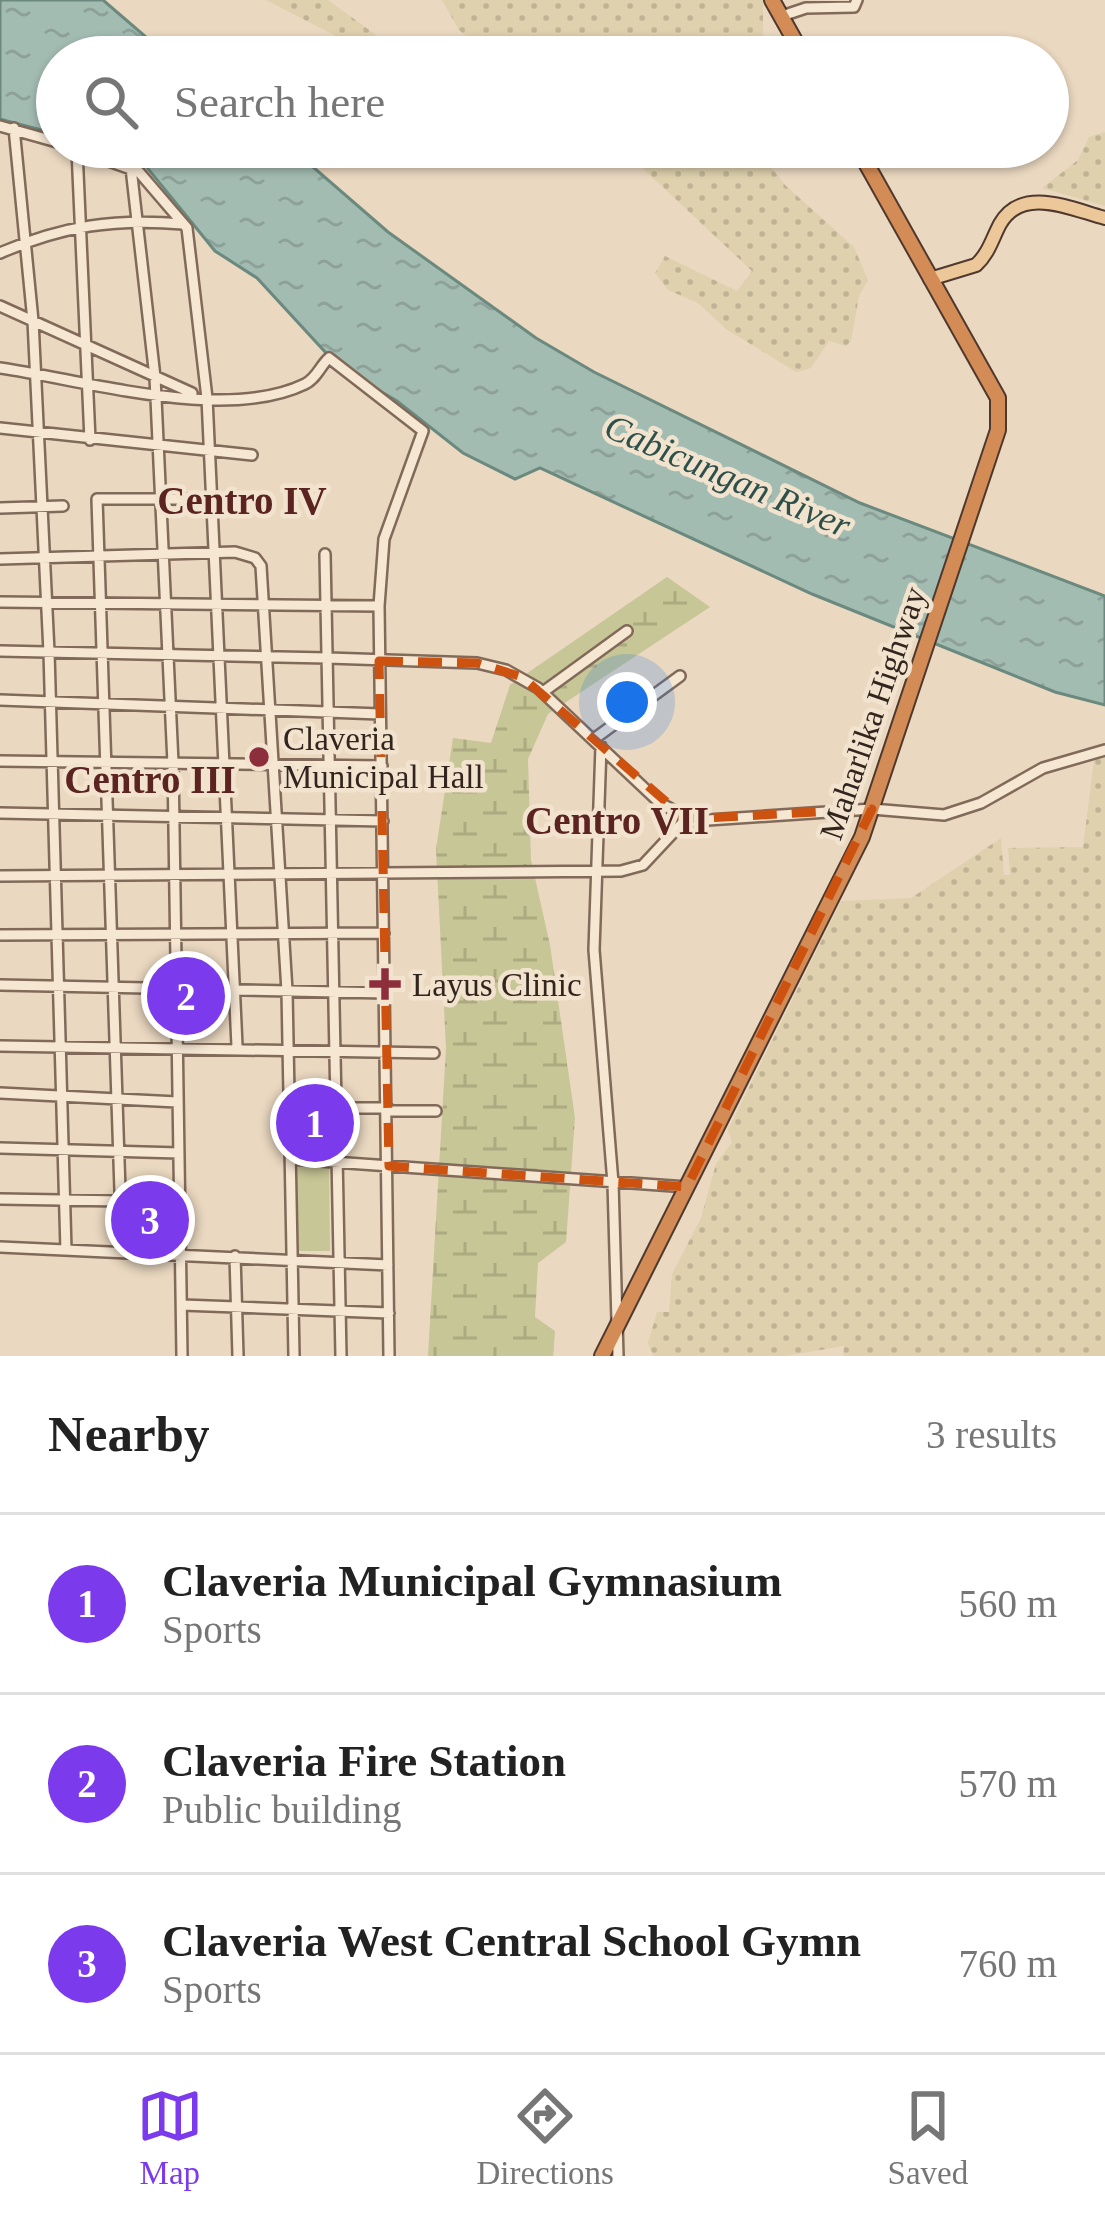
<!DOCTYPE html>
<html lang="en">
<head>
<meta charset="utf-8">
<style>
  body { margin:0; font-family:Georgia,serif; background:#f2f2f2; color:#222 }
  .you { position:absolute; left:627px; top:702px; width:42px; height:42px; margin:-30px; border:9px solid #fff; border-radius:50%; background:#1a73e8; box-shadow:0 0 0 18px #1a73e833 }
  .badge { display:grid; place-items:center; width:78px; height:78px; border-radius:50%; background:#7c3aed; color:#fff; font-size:39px; font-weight:700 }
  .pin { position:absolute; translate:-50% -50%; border:6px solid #fff; box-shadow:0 3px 12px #0006 }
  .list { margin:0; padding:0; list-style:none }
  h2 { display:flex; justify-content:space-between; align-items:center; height:156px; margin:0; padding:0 48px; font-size:51px }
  h2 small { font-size:39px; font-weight:400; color:#767676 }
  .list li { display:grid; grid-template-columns:78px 1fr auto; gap:36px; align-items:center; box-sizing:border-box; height:180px; padding:0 48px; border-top:3px solid #e0e0e0 }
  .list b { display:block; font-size:45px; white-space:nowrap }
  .list p { margin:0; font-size:39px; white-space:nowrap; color:#767676 }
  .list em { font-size:39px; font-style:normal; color:#767676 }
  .icon { flex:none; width:66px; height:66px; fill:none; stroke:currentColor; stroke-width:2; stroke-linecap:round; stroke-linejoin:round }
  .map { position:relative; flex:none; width:1105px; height:1356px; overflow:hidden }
  .search { position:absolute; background:#fff; box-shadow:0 3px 9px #0004; left:36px; right:36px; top:36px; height:132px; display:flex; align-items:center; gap:30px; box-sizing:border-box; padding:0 42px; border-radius:66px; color:#767676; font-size:45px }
  .sheet { height:696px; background:#fff }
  nav { display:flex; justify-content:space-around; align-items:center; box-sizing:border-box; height:168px; border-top:3px solid #e0e0e0; background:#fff; font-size:33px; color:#767676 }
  nav a { display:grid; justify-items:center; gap:6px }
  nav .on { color:#7c3aed }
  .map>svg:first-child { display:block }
  .farmland { fill:url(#farmland-dots) }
  .wetland { fill:url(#wetland-marsh) }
  .green { fill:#c7c696 }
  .water { fill:url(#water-ripples); stroke:#6b897e; stroke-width:3 }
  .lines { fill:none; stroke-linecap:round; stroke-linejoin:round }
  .minor-casing { stroke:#826a5a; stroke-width:14 }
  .major-casing { stroke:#4f392e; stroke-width:16 }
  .highway-casing { stroke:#4f392e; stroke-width:18 }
  .minor { stroke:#f6e7d3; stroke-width:9 }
  .major { stroke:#ebc79a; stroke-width:12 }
  .highway { stroke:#d48c56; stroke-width:14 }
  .marked { fill:none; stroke:#cd510f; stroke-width:9; stroke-dasharray:24 15; stroke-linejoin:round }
  .poi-dot { fill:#8c2e3b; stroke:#f2e3cf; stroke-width:4.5 }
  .labels { text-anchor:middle; stroke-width:9; stroke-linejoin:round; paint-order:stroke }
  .street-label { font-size:33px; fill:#32251d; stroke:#f2e3cf }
  .poi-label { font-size:33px; fill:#32251d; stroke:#f2e3cf; text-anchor:start }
  .water-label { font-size:36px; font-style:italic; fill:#2d514a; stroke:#f2e3cf }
  .quarter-label { font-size:39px; font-weight:bold; fill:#5c2420; stroke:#f2e3cf }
</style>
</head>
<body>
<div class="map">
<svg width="1105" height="1356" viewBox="0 0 1105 1356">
  <defs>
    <pattern id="farmland-dots" width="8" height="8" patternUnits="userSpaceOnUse" patternTransform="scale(3)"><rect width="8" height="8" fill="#dfd1ae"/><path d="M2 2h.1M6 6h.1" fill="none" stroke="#c0b395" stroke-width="1.8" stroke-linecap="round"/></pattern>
    <pattern id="wetland-marsh" width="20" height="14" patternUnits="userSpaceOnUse" patternTransform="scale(3)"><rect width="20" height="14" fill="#c7c696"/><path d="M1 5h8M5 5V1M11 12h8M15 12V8" fill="none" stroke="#abaa81"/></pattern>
    <pattern id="water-ripples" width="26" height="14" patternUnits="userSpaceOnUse" patternTransform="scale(3)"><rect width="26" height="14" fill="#a3bcb2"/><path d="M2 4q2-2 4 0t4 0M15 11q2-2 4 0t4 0" fill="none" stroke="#8da199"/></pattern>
  </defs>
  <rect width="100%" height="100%" fill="#ead8c0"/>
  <path class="farmland" d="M 266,0 L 328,0 L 376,35 L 379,48 L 369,53 Z
    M 442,0 L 763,0 L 763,57 L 491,57 L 459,30 Z
    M 1105,132 L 1105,206 L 1042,188 L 1078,160 L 1089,137 Z
    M 620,147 L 766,147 L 766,161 L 785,185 L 854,247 L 868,280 L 859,296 L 851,341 L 846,346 L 829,341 L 811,368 L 796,372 L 726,329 L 698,303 L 668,290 L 655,273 L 665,256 L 737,291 L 752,271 Z
    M 1105,757 L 1105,1356 L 843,1356 L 844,1346 L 785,1356 L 653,1356 L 648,1343 L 657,1312 L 669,1312 L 672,1274 L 701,1218 L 716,1164 L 732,1142 L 728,1130 L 841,901 L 911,898 L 1001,838 L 1004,875 L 1010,875 L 1008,848 L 1083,847 L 1094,760 Z"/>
  <path class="wetland" d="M 667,577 L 710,607 L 548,714 L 528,759 L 531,860 L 550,945 L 575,1118 L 566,1242 L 538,1263 L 535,1317 L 555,1331 L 553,1356 L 428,1356 L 446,1048 L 436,849 L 453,738 L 491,743 L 510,685 Z"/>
  <path class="green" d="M 296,1164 L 329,1164 L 330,1251 L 296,1251 Z"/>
  <path class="water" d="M 0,0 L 103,0 L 147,38 L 182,57 L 57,57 L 57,134 L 7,121 L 0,119 Z
    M 94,147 L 290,147 L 388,232 L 536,338 L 594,372 L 860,503 L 1105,596 L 1105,705 L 1055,692 L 812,594 L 540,468 L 515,479 L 463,453 L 397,401 L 339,367 L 257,278 L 215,251 L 145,165 Z"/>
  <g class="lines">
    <g class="minor-casing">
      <path id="minor" d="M 782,16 L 806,8 L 854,7 L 857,0
        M 0,126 L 57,142
        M 14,128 L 33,321 L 49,652 L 66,1250
        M 69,147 L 139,172 L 187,228 L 207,398 L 237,1046
        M 77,150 L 90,440
        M 131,168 L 155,377 L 173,763 L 182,1356
        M 0,253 C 62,226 115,218 183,224
        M 0,306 L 192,393
        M 0,368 C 85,380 225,423 305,384 C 317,378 320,366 329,358 L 423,431 L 384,539 L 379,606 L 0,602
        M 0,428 L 252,455
        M 0,508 L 63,506
        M 325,554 L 341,1356
        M 0,559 L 235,552 L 255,558 L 261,566 L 287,991 L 294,1356
        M 379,606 L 389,1356
        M 0,651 L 328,658 L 477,663 L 506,670 L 538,688 L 660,803 L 693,821 L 872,809 L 944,815 L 981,803 L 1043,768 L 1105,750
        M 543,692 L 627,631
        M 0,700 L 380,714
        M 594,739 L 680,676
        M 601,746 L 594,950 L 613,1183 L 618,1356
        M 0,761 L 382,766
        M 0,813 L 383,821
        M 0,876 L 621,871 L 643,865 L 686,819
        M 0,935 L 384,933
        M 0,985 L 386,993
        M 0,1046 L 434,1053
        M 0,1093 L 177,1102
        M 339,1108 L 388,1108
        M 388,1111 L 436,1111
        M 0,1148 L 179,1153
        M 291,1159 L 687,1187
        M 0,1199 L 122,1201
        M 0,1247 L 388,1265
        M 122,1251 L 97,499 L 213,499
        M 235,1256 L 238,1356
        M 182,1305 L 389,1313"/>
    </g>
    <g class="major-casing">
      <path id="major" d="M 930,279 L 976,265 C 989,253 992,239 1000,224 C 1022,185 1071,209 1105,218"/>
    </g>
    <g class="highway-casing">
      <path id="highway" d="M 772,0 L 804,57
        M 602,1356 L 862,837 L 998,430 L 998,398 L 857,147"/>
    </g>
    <use href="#minor" class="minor"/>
    <use href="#major" class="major"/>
    <use href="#highway" class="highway"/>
  </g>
  <path class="marked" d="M 379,661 L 477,663 L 522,677 L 686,819 L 872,809 L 687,1187 L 389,1166 Z"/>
  <g class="poi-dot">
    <circle cx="259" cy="757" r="12"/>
    <path d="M379 966h12v12h12v12h-12v12h-12v-12h-12v-12h12z"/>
  </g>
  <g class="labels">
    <g class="street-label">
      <text transform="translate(872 713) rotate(-71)" y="12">Maharlika Highway</text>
    </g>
    <g class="poi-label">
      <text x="283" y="750">Claveria<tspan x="283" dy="38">Municipal Hall</tspan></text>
      <text x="412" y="996">Layus Clinic</text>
    </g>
    <g class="water-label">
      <text transform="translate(728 475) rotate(23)" y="13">Cabicungan River</text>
    </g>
    <g class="quarter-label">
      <text x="242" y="514">Centro IV</text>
      <text x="150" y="793">Centro III</text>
      <text x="617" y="834">Centro VII</text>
    </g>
  </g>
</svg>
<div class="you"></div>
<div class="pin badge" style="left:315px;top:1123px">1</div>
<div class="pin badge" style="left:186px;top:996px">2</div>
<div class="pin badge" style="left:150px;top:1220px">3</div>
<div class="search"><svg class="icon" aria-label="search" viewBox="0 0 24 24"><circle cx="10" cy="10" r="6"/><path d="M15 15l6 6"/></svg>Search here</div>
</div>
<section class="sheet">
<h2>Nearby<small>3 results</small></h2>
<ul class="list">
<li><span class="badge">1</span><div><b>Claveria Municipal Gymnasium</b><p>Sports</p></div><em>560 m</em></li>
<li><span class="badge">2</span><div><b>Claveria Fire Station</b><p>Public building</p></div><em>570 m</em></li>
<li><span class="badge">3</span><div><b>Claveria West Central School Gymn</b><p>Sports</p></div><em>760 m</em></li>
</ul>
</section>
<nav>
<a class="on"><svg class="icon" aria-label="map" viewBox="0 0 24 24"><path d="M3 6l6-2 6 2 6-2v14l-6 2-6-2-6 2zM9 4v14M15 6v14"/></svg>Map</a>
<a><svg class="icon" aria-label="directions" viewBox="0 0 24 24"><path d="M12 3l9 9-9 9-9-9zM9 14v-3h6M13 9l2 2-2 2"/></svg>Directions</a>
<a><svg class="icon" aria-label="saved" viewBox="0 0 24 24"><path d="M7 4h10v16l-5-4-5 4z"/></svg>Saved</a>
</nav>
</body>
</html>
